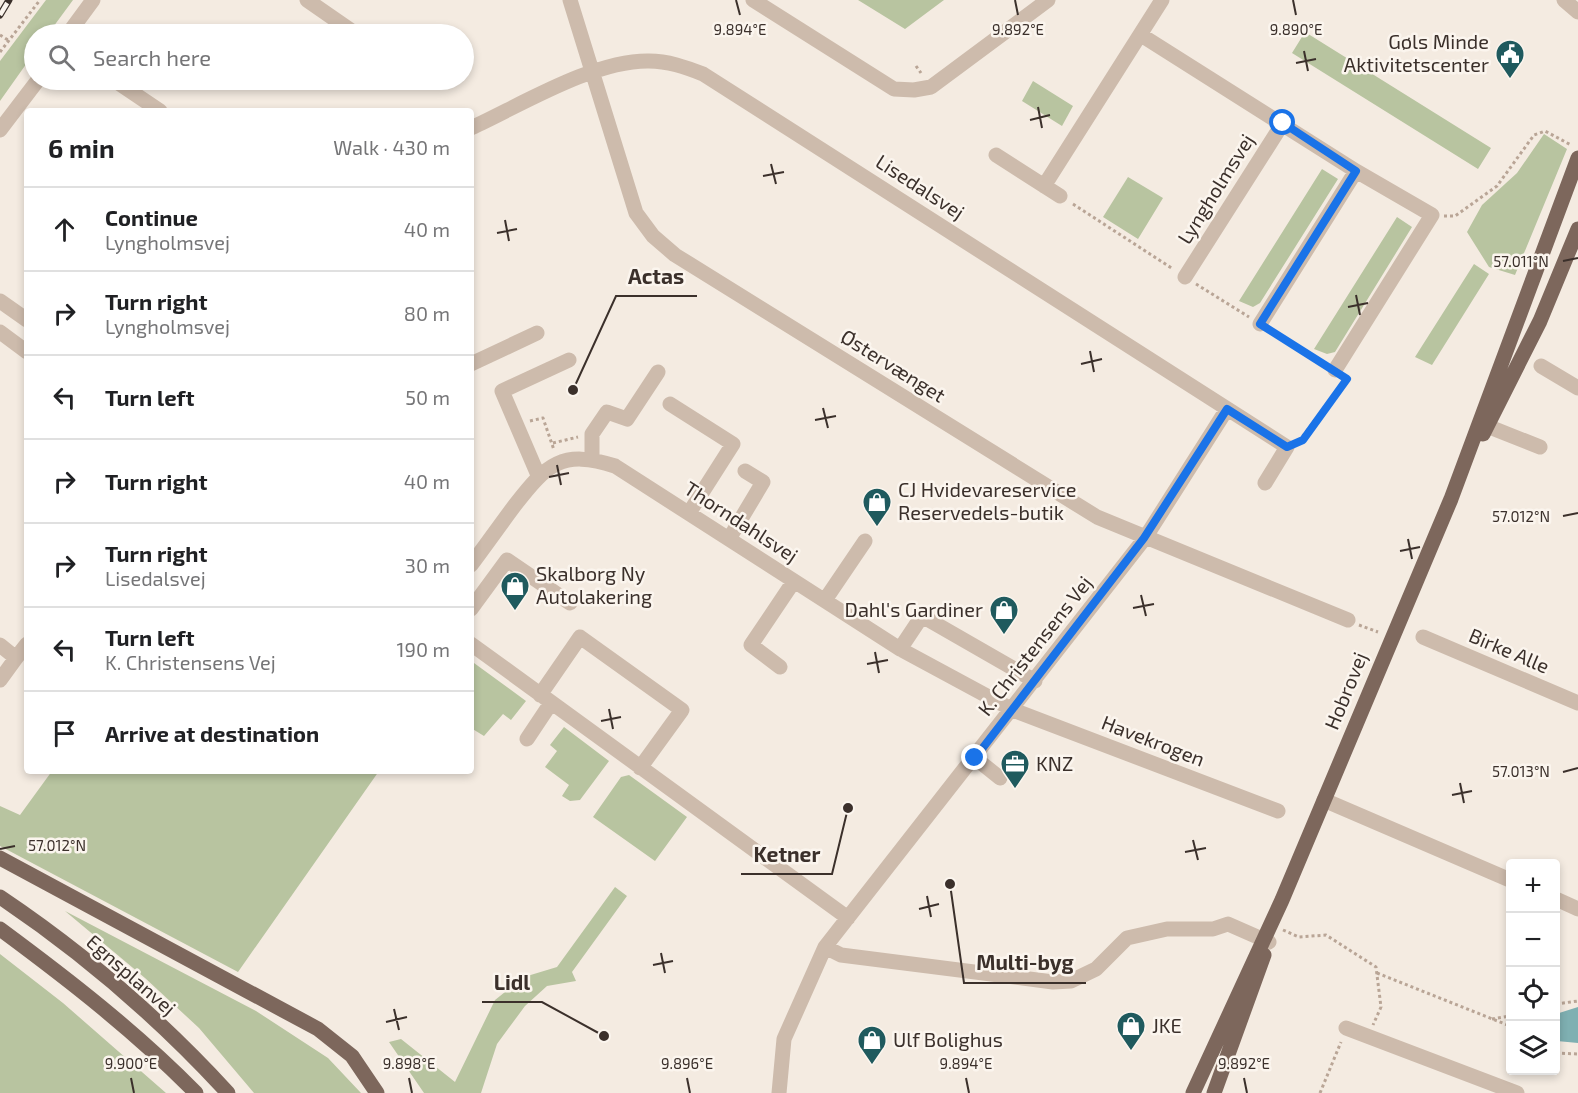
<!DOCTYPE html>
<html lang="en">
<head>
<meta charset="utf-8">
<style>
  body { margin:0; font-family:"Exo 2",sans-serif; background:#f2f2f2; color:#202124 }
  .controls { position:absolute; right:18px; bottom:18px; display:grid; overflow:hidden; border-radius:6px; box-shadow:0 3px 9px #0003 }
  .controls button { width:54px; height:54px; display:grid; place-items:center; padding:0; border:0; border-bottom:2px solid #e0e0e0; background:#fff; color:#202124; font:30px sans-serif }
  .stop { position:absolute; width:18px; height:18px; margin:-14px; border:4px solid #1a73e8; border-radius:50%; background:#fff }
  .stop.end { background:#1a73e8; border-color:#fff; box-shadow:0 2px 6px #0008 }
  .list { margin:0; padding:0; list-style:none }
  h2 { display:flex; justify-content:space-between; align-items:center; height:78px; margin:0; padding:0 24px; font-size:26px }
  h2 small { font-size:20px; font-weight:400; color:#757577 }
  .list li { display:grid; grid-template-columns:39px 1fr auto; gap:18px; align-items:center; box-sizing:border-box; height:84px; padding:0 24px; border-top:2px solid #e0e0e0 }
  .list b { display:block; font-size:22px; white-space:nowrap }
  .list p { margin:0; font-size:20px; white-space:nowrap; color:#757577 }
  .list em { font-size:20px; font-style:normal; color:#757577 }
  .icon { flex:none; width:33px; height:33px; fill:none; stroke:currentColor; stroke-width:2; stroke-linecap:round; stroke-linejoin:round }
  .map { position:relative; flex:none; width:1578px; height:1093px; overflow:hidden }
  .search { position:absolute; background:#fff; box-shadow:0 3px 9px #0003; left:24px; top:24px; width:450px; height:66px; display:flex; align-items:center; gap:15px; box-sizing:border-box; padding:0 21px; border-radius:33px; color:#757577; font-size:22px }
  .panel { position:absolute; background:#fff; box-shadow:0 3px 9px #0003; left:24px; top:108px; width:450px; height:666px; border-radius:6px }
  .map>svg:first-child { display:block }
  .green { fill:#b8c4a0 }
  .water { fill:#7fb0b2 }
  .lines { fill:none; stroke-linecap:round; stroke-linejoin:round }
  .path { stroke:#b9a596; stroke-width:3; stroke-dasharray:3 3; stroke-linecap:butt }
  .minor { stroke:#cdbbac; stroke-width:15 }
  .major { stroke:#7d675c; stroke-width:15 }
  .rail-casing { stroke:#3b302b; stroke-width:7 }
  .rail { stroke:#fbf5ee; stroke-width:4.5; stroke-dasharray:14; stroke-linecap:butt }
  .route { stroke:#1a73e8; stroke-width:8 }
  .ticks { fill:none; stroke:#3b302b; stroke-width:2 }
  .labels { text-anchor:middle; stroke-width:5; stroke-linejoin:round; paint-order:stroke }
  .poi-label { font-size:20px; fill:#3b302b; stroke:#fbf5ee; text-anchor:start }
  .street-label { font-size:20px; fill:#3b302b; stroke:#fbf5ee }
  .ticks-label { font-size:15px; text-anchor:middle; fill:#3b302b; stroke:#fbf5ee; stroke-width:5; stroke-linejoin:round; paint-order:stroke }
  .leader { fill:none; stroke:#3b302b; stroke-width:2 }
  .callout-dot { fill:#3b302b; stroke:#fbf5ee; stroke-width:2 }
  .callout-label { font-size:21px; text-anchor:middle; font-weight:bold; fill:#3b302b; stroke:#fbf5ee; stroke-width:5; stroke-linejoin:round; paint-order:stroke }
</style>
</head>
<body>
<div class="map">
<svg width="1578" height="1093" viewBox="0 0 1578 1093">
  <rect width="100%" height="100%" fill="#f4ebe1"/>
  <path class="green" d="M 46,0 L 73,0 L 48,34 L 34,34 L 34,53 L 0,101 L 0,61 Z
    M 858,0 L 944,0 L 905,29 Z
    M 1305,32 L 1491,148 L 1478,169 L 1292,53 Z
    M 1033,81 L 1073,106 L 1062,126 L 1022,101 Z
    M 1544,134 L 1567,149 L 1515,275 L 1489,267 L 1467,232 L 1482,205 L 1517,173 Z
    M 1322,169 L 1338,179 L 1260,303 L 1253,307 L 1239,301 Z
    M 1128,177 L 1163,198 L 1138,239 L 1103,217 Z
    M 1397,217 L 1412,227 L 1335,352 L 1327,354 L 1314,349 Z
    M 1474,264 L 1489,274 L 1432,365 L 1415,357 Z
    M 474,663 L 526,701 L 511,720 L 503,714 L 484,736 L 471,728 L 471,667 Z
    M 564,727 L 609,761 L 580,800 L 570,801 L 562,796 L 569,785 L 545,767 L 557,751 L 550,745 Z
    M 52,771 L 379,771 L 238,972 L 0,846 L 0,806 L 20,815 Z
    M 629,775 L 687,817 L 655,861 L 593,817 L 621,777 Z
    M 615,887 L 627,896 L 572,972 L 576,981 L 547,986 L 525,1006 L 497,1044 L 481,1093 L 424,1093 L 389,1042 L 401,1039 L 455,1082 L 495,1000 L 524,977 L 557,967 Z
    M 65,911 L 256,1011 L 328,1058 L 361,1093 L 254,1093 L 199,1028 L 145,978 Z
    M 0,954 L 63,1003 L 166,1093 L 0,1093 Z"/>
  <path class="water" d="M 1578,1007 L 1578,1043 L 1557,1041 L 1556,1014 Z"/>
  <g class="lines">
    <path class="path" d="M 0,35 L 8,40
      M 0,52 L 40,0
      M 916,66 L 921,73
      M 1073,204 L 1173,269
      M 1444,216 L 1455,216 L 1497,186 L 1534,135 L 1545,131 L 1571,145
      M 1196,284 L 1249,317
      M 1272,332 L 1323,363
      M 530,421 L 543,418 L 554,450
      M 1299,441 L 1344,382
      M 553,443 L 578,437
      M 1359,625 L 1378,632
      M 1283,930 L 1299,937 L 1326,935 L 1376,967 L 1381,1007 L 1373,1025
      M 1377,973 L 1510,1026
      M 1556,1004 L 1578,1001
      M 1492,1019 L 1510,1016
      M 1556,1053 L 1578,1054
      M 1320,1093 L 1341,1042"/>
    <path class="minor" d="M 307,0 L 356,34
      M 570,0 L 636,213 L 653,236 L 675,255 L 1097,517 L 1348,620
      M 753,0 L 894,89 L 914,90 L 931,87 L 1048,0
      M 1564,0 L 1578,12
      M 68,34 L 93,0
      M 1141,35 L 1356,171 L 1432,215 L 1335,370
      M 114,80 L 160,111
      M 471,128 C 521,105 594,60 649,61 C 668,61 685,67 703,74 L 1287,447 L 1265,483
      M 0,130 L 38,80
      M 996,155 L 1060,196
      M 1044,186 L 1162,0
      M 1185,277 L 1283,123
      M 0,301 L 27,320
      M 1260,324 L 1356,171
      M 0,332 L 27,352
      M 471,364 L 537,333
      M 1541,366 L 1578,388
      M 670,404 L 733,444 L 689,513
      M 1487,426 L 1540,447
      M 592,459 L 592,434 L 607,412 L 627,419 L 658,372
      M 538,475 L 502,391 L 569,360
      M 729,539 L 763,482 L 745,471
      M 471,565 C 486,545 500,525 515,505 C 547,464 562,449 615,466 L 900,649 L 1013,710 L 1278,811
      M 825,600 L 865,541
      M 471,609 L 507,560 L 570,603
      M 1423,637 L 1578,703
      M 471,644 L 848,918
      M 0,645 L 16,658 L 0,680
      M 900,649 L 922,616 L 1035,681
      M 16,658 L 27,644
      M 780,667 L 751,645 L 794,581
      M 540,695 L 580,637 L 682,710 L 640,768
      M 527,739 L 551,703
      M 975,758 L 1000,778
      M 1324,800 L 1510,880
      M 1556,899 L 1578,909
      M 825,947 L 841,955 L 1053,982 L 1071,981 L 1096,969 L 1127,938 L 1167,929 L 1213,929 L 1228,924 L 1269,942
      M 1346,1028 L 1517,1093
      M 779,1093 L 784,1039 L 825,947 L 1145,538 L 1227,409"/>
    <path class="major" d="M 1483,434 L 1540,321 L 1578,229
      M 0,858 L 318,1029 L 352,1056 L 377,1093
      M 0,897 C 82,952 161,1020 228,1093
      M 0,929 C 69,980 136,1032 196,1093
      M 1193,1093 L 1282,900 L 1451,499 L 1578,158
      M 1214,1093 L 1264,955"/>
    <g class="rail-casing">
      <path id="rail" d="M 0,15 L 9,0"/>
    </g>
    <use href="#rail" class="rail"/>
  </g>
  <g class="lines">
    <path class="route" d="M 975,758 L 1144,538 L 1227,409 L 1287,447 L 1303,440 L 1347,379 L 1260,324 L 1356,171 L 1283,123"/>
  </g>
  <path class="ticks" d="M 736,0 L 740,15M 1015,0 L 1018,15M 1293,0 L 1296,15M 1304,51 L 1308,71M 1296,63 L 1316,59M 1038,107 L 1042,128M 1030,120 L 1050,115M 771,164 L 776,184M 763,176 L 784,172M 505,220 L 509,241M 497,233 L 517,229M 1563,261 L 1578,258M 1356,295 L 1360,315M 1348,307 L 1368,303M 1090,351 L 1094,372M 1081,364 L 1102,359M 823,408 L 828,428M 815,420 L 836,416M 557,465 L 561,485M 549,477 L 569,473M 1563,516 L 1578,513M 1408,539 L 1412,559M 1400,551 L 1420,547M 1141,595 L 1146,616M 1133,608 L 1154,604M 875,652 L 879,673M 867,664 L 888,660M 609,709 L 613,729M 601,721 L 621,717M 1563,772 L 1578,768M 1460,783 L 1464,803M 1452,795 L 1472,791M 1193,840 L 1198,860M 0,849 L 15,846M 1185,852 L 1206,848M 927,896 L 931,917M 919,909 L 939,904M 661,953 L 665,973M 653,965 L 673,961M 394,1009 L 399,1030M 386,1022 L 407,1017M 131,1078 L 134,1093M 409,1078 L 412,1093M 687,1078 L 690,1093M 966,1078 L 969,1093M 1244,1078 L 1247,1093"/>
  <defs>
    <g id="civic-pin" transform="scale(1.5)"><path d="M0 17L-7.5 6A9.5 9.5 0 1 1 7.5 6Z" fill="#1f5a5e" stroke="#fbf5ee"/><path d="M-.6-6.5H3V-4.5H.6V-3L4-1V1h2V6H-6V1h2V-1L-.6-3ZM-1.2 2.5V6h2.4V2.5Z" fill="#fff"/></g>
    <g id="shop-pin" transform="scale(1.5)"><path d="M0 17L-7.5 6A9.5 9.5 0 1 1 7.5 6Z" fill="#1f5a5e" stroke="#fbf5ee"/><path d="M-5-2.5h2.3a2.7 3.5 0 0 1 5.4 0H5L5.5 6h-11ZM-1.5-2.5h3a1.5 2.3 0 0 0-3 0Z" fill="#fff"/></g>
    <g id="office-pin" transform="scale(1.5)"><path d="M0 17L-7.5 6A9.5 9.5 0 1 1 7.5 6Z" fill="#1f5a5e" stroke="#fbf5ee"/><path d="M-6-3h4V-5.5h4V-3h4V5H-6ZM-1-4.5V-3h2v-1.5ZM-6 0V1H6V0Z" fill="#fff"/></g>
  </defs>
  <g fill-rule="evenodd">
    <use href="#civic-pin" x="1510" y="54"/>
    <use href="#shop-pin" x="877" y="502"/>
    <use href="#shop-pin" x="515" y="586"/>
    <use href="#shop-pin" x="1004" y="610"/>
    <use href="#office-pin" x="1015" y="764"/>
    <use href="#shop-pin" x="1131" y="1026"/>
    <use href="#shop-pin" x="872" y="1040"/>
  </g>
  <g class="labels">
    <g class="poi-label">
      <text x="1489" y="49" text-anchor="end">Gøls Minde<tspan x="1489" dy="23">Aktivitetscenter</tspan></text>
      <text x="898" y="497">CJ Hvidevareservice<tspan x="898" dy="23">Reservedels-butik</tspan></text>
      <text x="536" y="581">Skalborg Ny<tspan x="536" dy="23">Autolakering</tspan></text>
      <text x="983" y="617" text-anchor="end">Dahl's Gardiner</text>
      <text x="1036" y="771">KNZ</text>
      <text x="1152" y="1033">JKE</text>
      <text x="893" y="1047">Ulf Bolighus</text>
    </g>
    <g class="street-label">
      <text transform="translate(920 187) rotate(33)" y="7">Lisedalsvej</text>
      <text transform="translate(1216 189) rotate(-58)" y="7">Lyngholmsvej</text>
      <text transform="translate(893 366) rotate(32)" y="7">Østervænget</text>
      <text transform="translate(741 522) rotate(33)" y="7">Thorndahlsvej</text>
      <text transform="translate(1035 646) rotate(-52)" y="7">K. Christensens Vej</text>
      <text transform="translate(1509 651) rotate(23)" y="7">Birke Alle</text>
      <text transform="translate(1346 691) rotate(-68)" y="7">Hobrovej</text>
      <text transform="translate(1153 741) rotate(21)" y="7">Havekrogen</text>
      <text transform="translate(131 975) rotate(41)" y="7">Egnsplanvej</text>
    </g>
  </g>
  <g class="ticks-label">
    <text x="740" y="35">9.894°E</text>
    <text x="1018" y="35">9.892°E</text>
    <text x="1296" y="35">9.890°E</text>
    <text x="1521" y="267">57.011°N</text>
    <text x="1521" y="522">57.012°N</text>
    <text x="1521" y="777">57.013°N</text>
    <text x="57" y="851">57.012°N</text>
    <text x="131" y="1069">9.900°E</text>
    <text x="409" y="1069">9.898°E</text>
    <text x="687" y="1069">9.896°E</text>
    <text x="966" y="1069">9.894°E</text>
    <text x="1244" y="1069">9.892°E</text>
  </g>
  <path class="leader" d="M573 390L616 296H697M848 808L832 874H741M950 884L964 983H1086M604 1036L542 1002H482"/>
  <g class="callout-dot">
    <circle cx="573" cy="390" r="6"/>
    <circle cx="848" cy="808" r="6"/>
    <circle cx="950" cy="884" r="6"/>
    <circle cx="604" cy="1036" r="6"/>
  </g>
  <g class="callout-label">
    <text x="656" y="284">Actas</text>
    <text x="787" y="862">Ketner</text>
    <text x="1025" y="970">Multi-byg</text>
    <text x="512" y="990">Lidl</text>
  </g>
</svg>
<div class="controls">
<button>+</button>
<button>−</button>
<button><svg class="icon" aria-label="locate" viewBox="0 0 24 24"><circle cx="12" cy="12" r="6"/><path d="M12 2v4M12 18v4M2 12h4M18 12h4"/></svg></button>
<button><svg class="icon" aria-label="layers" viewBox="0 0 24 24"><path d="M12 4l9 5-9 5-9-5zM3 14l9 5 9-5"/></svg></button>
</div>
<div class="stop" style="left:1283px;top:123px"></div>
<div class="stop end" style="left:975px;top:758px"></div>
<div class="search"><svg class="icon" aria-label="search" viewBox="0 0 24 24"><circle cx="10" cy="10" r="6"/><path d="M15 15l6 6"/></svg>Search here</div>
<section class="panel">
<h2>6 min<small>Walk · 430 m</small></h2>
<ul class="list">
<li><svg class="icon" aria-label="ahead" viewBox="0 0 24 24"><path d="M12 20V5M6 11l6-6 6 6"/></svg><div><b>Continue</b><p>Lyngholmsvej</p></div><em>40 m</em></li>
<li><svg class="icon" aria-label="right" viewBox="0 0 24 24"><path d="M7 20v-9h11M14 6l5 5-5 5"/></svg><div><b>Turn right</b><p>Lyngholmsvej</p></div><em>80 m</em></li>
<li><svg class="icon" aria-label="left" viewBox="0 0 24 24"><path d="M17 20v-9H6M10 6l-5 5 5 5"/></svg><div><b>Turn left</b></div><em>50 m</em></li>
<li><svg class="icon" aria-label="right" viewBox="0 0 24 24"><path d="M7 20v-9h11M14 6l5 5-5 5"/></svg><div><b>Turn right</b></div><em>40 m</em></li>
<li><svg class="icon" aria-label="right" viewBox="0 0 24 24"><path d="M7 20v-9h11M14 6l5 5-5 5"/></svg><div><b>Turn right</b><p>Lisedalsvej</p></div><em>30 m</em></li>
<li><svg class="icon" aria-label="left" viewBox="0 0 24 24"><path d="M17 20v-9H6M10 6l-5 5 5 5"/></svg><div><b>Turn left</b><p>K. Christensens Vej</p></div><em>190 m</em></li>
<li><svg class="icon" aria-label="arrive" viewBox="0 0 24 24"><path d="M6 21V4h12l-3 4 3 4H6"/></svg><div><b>Arrive at destination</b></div></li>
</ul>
</section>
</div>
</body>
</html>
